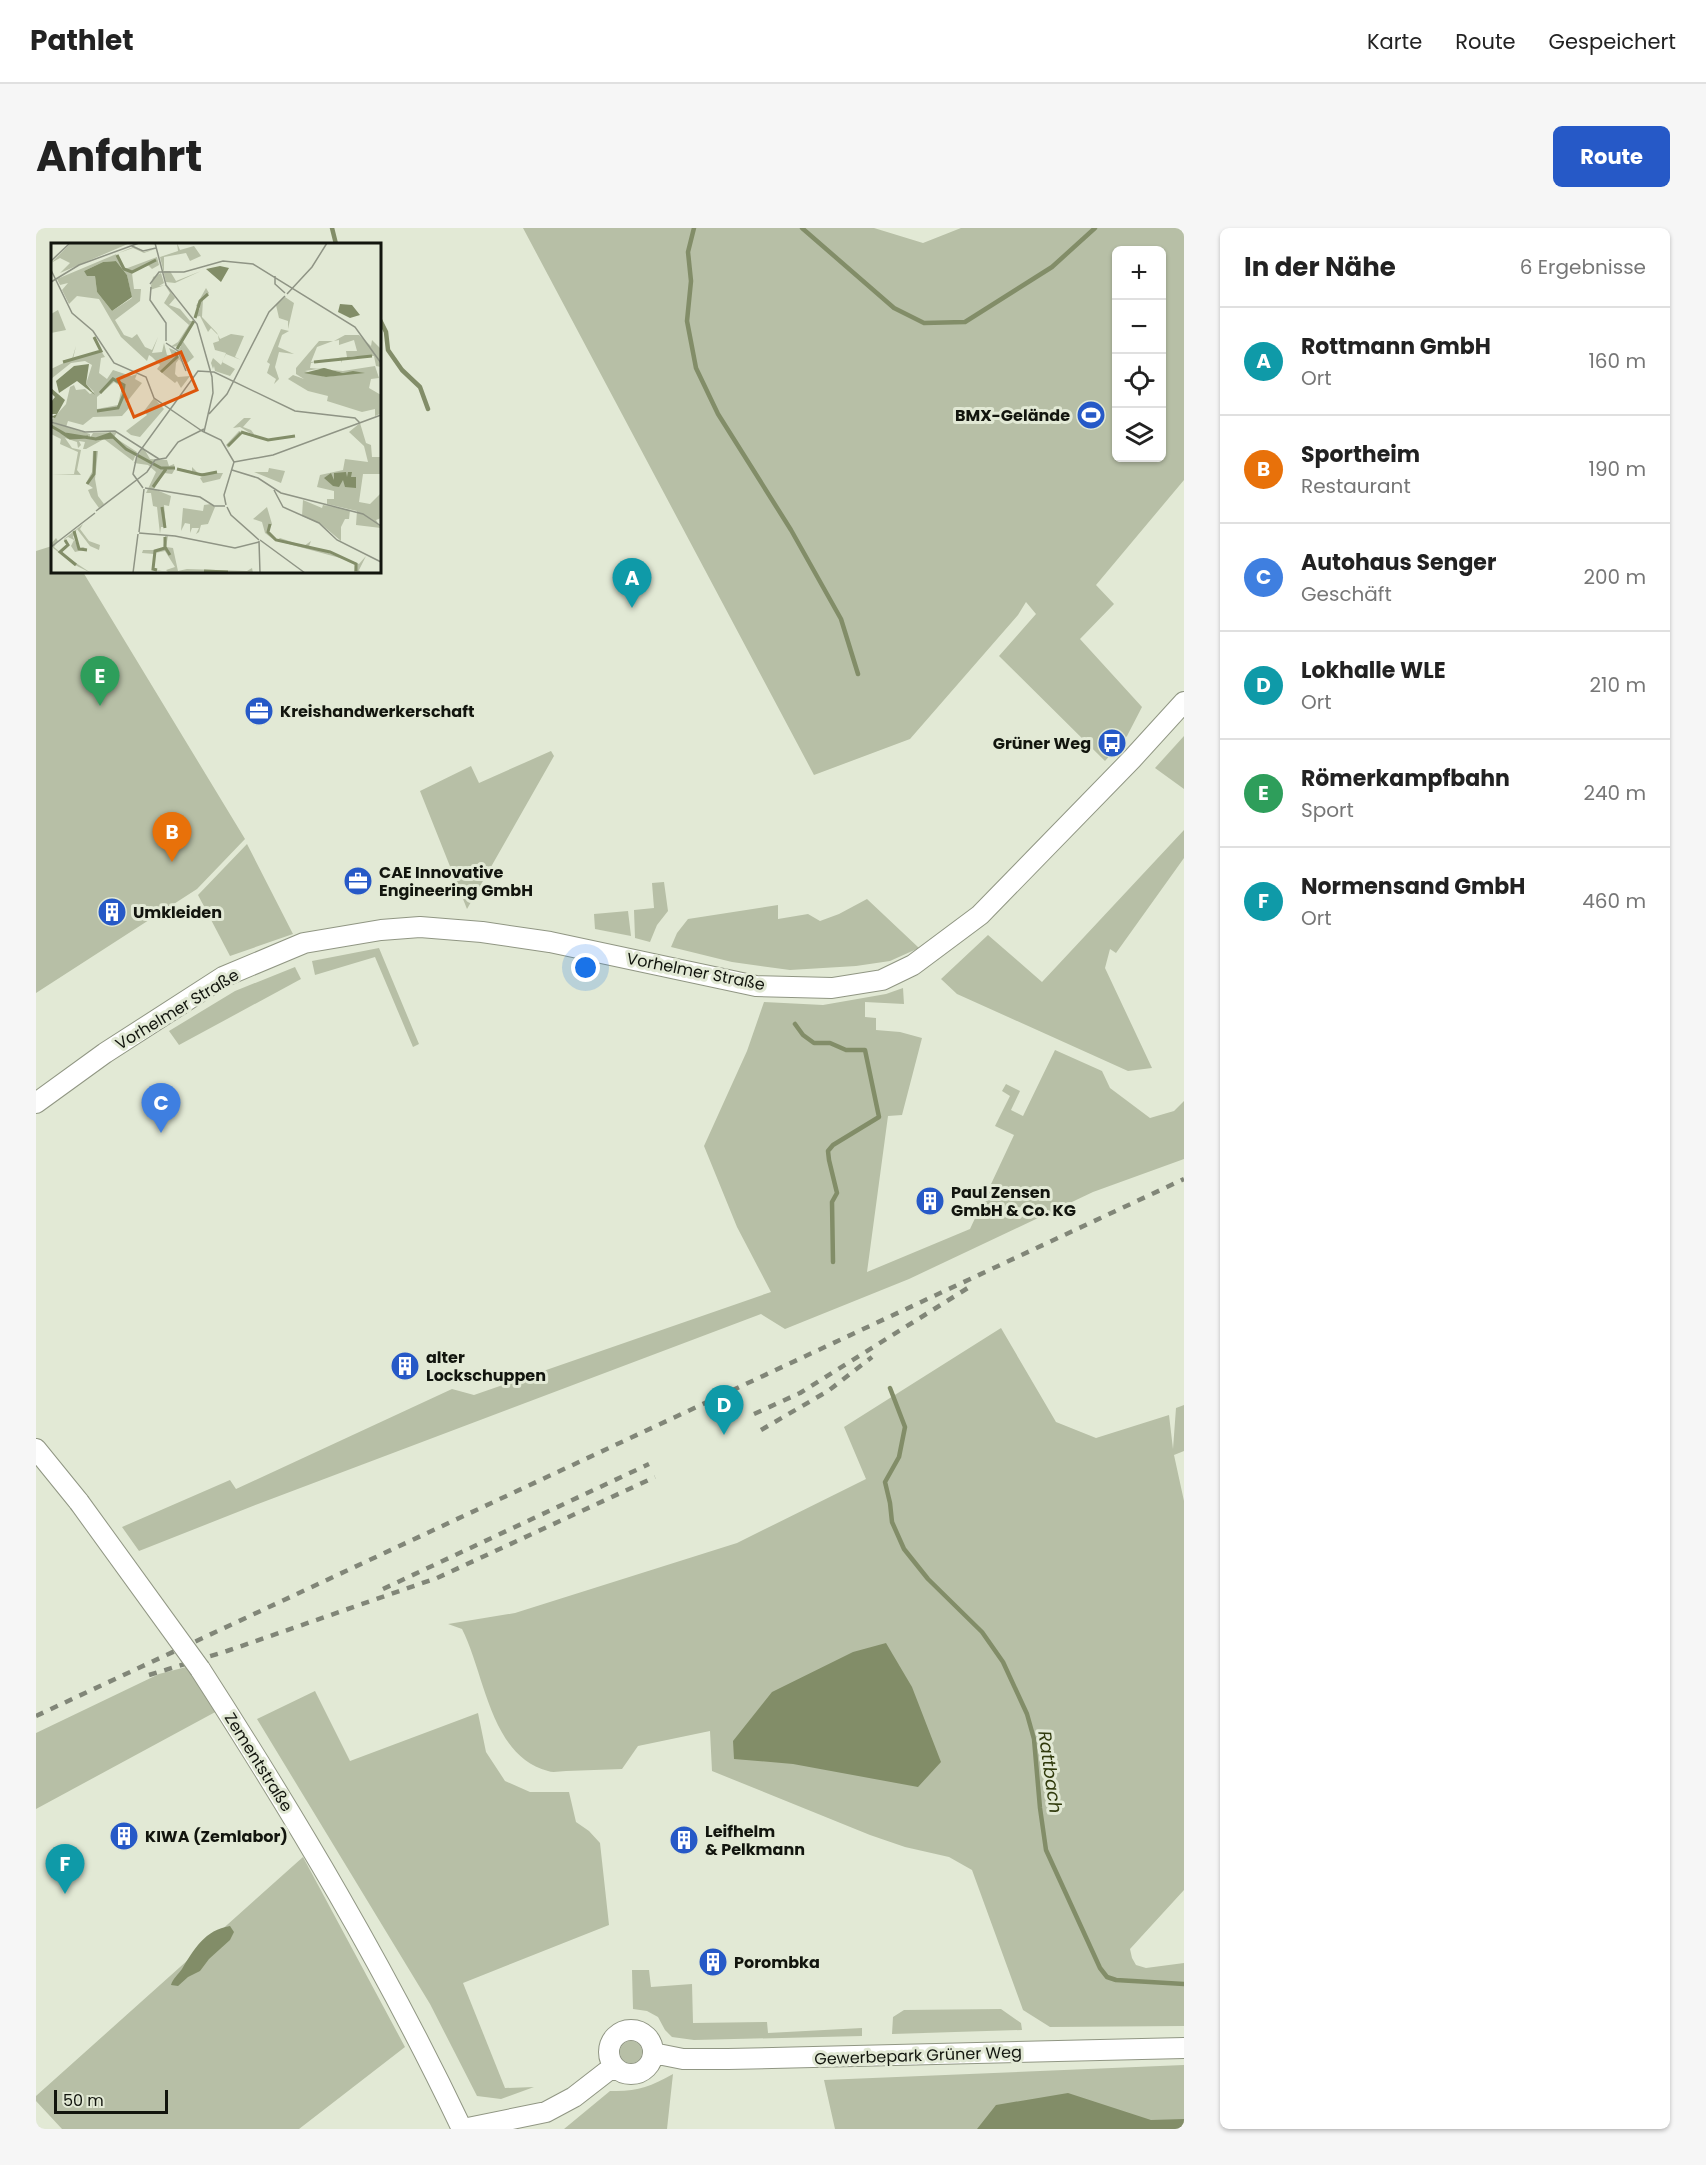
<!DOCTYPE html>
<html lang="de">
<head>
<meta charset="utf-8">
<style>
  body { margin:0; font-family:Poppins,sans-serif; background:#f6f6f6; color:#222 }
  .controls { position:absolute; right:18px; top:18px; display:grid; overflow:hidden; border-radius:9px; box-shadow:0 2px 4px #0004 }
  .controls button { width:54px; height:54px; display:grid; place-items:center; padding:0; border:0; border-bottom:2px solid #e0e0e0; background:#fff; color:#222; font:30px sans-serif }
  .scale { position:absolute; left:18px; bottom:15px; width:114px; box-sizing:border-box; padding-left:6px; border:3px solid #12150e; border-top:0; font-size:16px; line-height:21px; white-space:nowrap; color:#12150e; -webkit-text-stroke:4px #e2e9d5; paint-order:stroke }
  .you { position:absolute; left:550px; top:740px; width:21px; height:21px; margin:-15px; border:4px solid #fff; border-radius:50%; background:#1a73e8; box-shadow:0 0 0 9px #1a73e833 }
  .badge { display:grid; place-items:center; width:39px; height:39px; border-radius:50%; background:#2659c7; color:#fff; font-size:20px; font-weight:700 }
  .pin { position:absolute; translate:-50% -50px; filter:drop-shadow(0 2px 3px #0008) }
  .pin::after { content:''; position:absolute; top:32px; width:21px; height:18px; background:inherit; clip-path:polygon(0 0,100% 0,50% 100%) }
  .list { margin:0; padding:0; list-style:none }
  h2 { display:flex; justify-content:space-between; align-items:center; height:78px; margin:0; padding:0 24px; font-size:26px }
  h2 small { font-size:20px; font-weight:400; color:#767676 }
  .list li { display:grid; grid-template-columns:39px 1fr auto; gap:18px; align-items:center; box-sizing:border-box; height:108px; padding:0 24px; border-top:2px solid #e0e0e0 }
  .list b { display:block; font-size:22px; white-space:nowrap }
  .list p { margin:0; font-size:20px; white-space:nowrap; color:#767676 }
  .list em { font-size:20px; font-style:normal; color:#767676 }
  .icon { flex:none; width:33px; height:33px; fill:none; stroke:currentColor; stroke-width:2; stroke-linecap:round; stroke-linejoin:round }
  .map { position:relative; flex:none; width:1148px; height:1901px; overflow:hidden; border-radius:9px }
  header { display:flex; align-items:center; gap:36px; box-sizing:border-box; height:84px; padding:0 30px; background:#fff; border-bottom:2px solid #e0e0e0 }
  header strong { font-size:28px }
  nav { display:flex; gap:33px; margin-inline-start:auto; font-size:21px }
  .intro { display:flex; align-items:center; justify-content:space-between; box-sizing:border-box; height:144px; padding:0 36px }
  h1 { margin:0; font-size:42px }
  .button { padding:15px 27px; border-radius:9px; background:#2659c7; color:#fff; font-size:21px; font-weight:700 }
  main { display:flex; gap:36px; padding:0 36px }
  aside { flex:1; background:#fff; border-radius:9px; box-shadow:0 2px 4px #0004 }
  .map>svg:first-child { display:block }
  .green { fill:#b7bfa6; fill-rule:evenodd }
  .water { fill:#828d68 }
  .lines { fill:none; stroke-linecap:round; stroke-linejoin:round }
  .stream { stroke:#828d68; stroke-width:4.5 }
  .tertiary-casing { stroke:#909683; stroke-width:22 }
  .tertiary { stroke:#fff; stroke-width:20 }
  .rail { stroke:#818678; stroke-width:4.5; stroke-dasharray:8 8; stroke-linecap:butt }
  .tertiary-bridge-casing { stroke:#909683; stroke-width:22; stroke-linecap:butt }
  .tertiary-bridge { stroke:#fff; stroke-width:20 }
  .labels { text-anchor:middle; stroke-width:6; stroke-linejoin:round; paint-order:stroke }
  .poi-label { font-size:16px; font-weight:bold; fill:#12150e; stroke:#e2e9d5; text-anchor:start }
  .street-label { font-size:16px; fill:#12150e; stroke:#e2e9d5 }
  .water-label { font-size:18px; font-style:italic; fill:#303a0c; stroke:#e2e9d5 }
  .inset-river { fill:none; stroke:#828d68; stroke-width:3 }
  .inset-road { fill:none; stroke:#8f9485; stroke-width:1.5 }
  .view { fill:#dd560c; fill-opacity:0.15; stroke:#dd560c; stroke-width:3 }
  .inset-edge { fill:none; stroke:#12150e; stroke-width:3 }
</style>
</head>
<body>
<header>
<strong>Pathlet</strong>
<nav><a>Karte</a><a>Route</a><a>Gespeichert</a></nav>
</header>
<div class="intro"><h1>Anfahrt</h1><a class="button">Route</a></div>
<main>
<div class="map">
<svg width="1148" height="1901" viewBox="0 0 1148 1901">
  <rect width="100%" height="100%" fill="#e2e9d5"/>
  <path class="green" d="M 487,0 L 838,0 L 887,15 L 925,0 L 1148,0 L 1148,252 L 1060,357 L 1078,376 L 1044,411 L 1106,479 L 1091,508 L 1069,533 L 963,428 L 1000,386 L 990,374 L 982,387 L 874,511 L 778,547 ZM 1080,22 L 1126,22 L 1126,230 L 1080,230 Z
    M 16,318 L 16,344 L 47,344 L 209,611 L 161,661 L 0,765 L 0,323 Z
    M 1148,508 L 1148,561 L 1119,540 Z
    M 515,523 L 518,528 L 431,681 L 384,563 L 435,538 L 443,555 Z
    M 1148,602 L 1148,630 L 1080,725 L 1074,721 L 1069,740 L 1116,840 L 1092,843 L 921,766 L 905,751 L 952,707 L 1006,754 Z
    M 211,616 L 257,706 L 194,728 L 162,667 Z
    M 628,654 L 632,683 L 621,697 L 614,714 L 599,710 L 598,682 L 618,680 L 616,655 Z
    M 831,671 L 883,720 L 854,733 L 820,738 L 754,742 L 696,734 L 635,719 L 641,705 L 652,691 L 742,677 L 742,691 L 772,686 L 784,693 L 803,686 Z
    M 592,683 L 595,708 L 559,701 L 558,686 Z
    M 343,720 L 383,816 L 377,819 L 339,729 L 279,747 L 276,733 Z
    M 259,739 L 265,751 L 143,817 L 133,803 L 199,763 Z
    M 867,760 L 868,776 L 829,774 L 829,789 L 840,790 L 840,802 L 864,804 L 886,810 L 866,887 L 852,888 L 831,1044 L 934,1001 L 978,907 L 959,898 L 974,868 L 966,863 L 970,856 L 984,863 L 975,882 L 987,888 L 1019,822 L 1066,843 L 1074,860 L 1114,890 L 1138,883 L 1148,873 L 1148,931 L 1057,964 L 873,1051 L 749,1101 L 725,1086 L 222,1276 L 103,1323 L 86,1299 L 194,1252 L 200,1261 L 416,1161 L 438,1167 L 735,1064 L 701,999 L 668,918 L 711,823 L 728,774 L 787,777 L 850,766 Z
    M 965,1100 L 1020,1194 L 1060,1210 L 1133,1187 L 1137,1221 L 1140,1180 L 1148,1177 L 1148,1223 L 1138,1227 L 1148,1273 L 1148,1662 L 1094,1721 L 1096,1730 L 1100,1737 L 1110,1740 L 1148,1735 L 1148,1798 L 1014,1799 L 987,1782 L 936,1642 L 913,1629 L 869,1619 L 834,1607 L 676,1543 L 674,1503 L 602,1518 L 586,1541 C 567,1542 549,1542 530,1543 C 524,1543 517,1545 512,1543 C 454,1528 449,1446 426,1401 L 412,1396 L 479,1385 L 701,1315 L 830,1251 L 808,1199 Z
    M 154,1438 L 183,1482 L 0,1581 L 0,1505 L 123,1446 Z
    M 279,1463 L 314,1533 L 442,1485 L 450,1524 L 469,1553 L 494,1564 L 533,1564 L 540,1594 L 553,1603 L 564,1615 L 573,1697 L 427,1755 L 469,1860 L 498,1859 L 465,1871 L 441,1868 L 394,1776 L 221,1491 Z
    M 267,1629 L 369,1819 L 263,1901 L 26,1901 L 0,1873 L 0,1868 Z
    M 596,1742 L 613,1742 L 615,1759 L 656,1756 L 657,1795 L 731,1794 L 732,1805 L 826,1800 L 826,1808 L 658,1812 L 636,1809 L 629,1802 L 622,1789 L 611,1783 L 597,1781 Z
    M 965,1781 L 985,1795 L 986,1802 L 856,1806 L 857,1789 L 868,1782 Z
    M584 1824a11 11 0 1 1 22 0a11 11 0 1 1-22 0Z
    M 1148,1837 L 1148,1901 L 799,1901 L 788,1852 Z
    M 637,1846 L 631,1901 L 528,1901 L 574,1863 C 601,1864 613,1859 637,1846 Z"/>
  <path class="water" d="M 850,1415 L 876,1459 L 905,1534 L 882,1559 L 757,1536 L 698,1531 L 697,1513 L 736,1464 L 817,1424 Z
    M 194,1698 L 198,1704 L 194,1712 L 173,1731 L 164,1743 L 152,1749 L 142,1758 L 135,1757 C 137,1750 142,1747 146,1741 C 158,1721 169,1702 194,1698 Z
    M 1032,1865 L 1115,1892 L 1148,1891 L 1148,1901 L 941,1901 L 960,1877 Z"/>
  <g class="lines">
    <path class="stream" d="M 296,0 L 300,16
      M 658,0 L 652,24 L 655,53 L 651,93 L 660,140 L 682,186 L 755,302 L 805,391 L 822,446
      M 766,0 L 858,80 L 888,95 L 929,94 L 1016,39 L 1059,0
      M 344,92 L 350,104 L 352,122 L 366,142 L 384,159 L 392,181
      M 759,796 L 767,807 L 778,815 L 794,815 L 810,822 L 829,822 L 843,889 L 797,917 L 792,923 L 793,932 L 801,965 L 796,974 L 797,1034
      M 854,1160 L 869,1199 L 863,1229 L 849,1254 L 854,1275 L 856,1294 L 868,1321 L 892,1351 L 946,1404 L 967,1434 L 991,1486 L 998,1511 L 1004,1580 L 1010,1622 L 1064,1740 L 1071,1749 L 1080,1752 L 1148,1756"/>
    <g class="tertiary-casing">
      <path id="tertiary" d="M 0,875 L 69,825 L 187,749 L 268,715 L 345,702 L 384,699 L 446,704 L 514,714 L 720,758 L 796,760 L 846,752 L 877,737 L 944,687 L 1096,531 L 1148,474
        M 0,1221 L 43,1274
        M 164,1441 C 260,1590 350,1741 426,1901
        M573 1824a22 22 0 1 1 44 0a22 22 0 1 1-44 0Z
        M 617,1825 L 647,1831 L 692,1831 L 1148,1820
        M 427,1901 L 510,1884 L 538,1869 L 578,1838"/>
    </g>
    <use href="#tertiary" class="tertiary"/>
    <path class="rail" d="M 718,1186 L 764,1165 L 935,1058
      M 725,1202 L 792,1163 L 836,1129
      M 347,1361 L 613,1236
      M 113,1447 L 191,1423 L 401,1350 L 619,1249
      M 0,1488 L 1148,951"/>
    <g class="tertiary-bridge-casing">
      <path id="tertiary-bridge" d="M 43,1274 L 164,1441"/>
    </g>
    <use href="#tertiary-bridge" class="tertiary-bridge"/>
  </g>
  <defs>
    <g id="stadium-disc" transform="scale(1.5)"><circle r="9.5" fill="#2659c7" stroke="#e2e9d5"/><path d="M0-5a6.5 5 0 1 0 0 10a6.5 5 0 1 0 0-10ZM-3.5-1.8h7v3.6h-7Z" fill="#fff"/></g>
    <g id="office-disc" transform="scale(1.5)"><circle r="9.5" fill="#2659c7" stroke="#e2e9d5"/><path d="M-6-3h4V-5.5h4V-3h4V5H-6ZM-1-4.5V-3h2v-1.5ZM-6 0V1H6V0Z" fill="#fff"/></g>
    <g id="bus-disc" transform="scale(1.5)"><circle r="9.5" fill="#2659c7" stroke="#e2e9d5"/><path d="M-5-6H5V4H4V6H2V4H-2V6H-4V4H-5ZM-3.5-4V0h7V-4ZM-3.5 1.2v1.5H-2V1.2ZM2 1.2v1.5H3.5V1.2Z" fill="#fff"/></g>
    <g id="building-disc" transform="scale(1.5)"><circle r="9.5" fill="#2659c7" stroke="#e2e9d5"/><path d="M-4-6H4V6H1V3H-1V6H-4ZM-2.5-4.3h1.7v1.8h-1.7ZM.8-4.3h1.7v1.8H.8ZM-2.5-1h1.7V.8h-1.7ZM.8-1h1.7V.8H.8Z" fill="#fff"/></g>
  </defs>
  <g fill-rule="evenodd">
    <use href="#stadium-disc" x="1055" y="187"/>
    <use href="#office-disc" x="223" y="483"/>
    <use href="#bus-disc" x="1076" y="515"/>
    <use href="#office-disc" x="322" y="653"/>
    <use href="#building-disc" x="76" y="684"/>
    <use href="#building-disc" x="894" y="973"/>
    <use href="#building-disc" x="369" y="1138"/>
    <use href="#building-disc" x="88" y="1608"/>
    <use href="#building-disc" x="648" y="1612"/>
    <use href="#building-disc" x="677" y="1734"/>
  </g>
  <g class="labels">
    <g class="poi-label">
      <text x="1034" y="193" text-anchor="end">BMX-Gelände</text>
      <text x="244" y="489">Kreishandwerkerschaft</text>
      <text x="1055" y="521" text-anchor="end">Grüner Weg</text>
      <text x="343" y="650">CAE Innovative<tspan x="343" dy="18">Engineering GmbH</tspan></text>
      <text x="97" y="690">Umkleiden</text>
      <text x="915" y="970">Paul Zensen<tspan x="915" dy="18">GmbH &amp; Co. KG</tspan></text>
      <text x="390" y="1135">alter<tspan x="390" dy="18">Lockschuppen</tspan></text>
      <text x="669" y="1609">Leifhelm<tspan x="669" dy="18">&amp; Pelkmann</tspan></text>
      <text x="109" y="1614">KIWA (Zemlabor)</text>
      <text x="698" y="1740">Porombka</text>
    </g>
    <g class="street-label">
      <text transform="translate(660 743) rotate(11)" y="6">Vorhelmer Straße</text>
      <text transform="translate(141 781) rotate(-31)" y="6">Vorhelmer Straße</text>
      <text transform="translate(223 1534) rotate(58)" y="6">Zementstraße</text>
      <text transform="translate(882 1827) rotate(-2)" y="6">Gewerbepark Grüner Weg</text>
    </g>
    <g class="water-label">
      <text transform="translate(1014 1544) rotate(82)" y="6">Rattbach</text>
    </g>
  </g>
  <g transform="translate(15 15)">
    <rect width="330" height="330" fill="#e2e9d5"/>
    <path d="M 20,0 L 79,0 L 9,30 L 19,20 L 9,15 L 0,20 ZM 126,0 L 129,7 L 143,3 L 150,13 L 139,18 L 135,10 L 113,14 L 113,28 L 119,28 L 125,38 L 150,28 L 124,40 L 115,39 L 109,14 L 127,8 ZM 82,4 L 93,9 L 104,6 L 93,10 L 82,5 L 65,11 L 74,26 L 106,14 L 108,22 L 101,26 L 97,22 L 81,30 L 83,46 L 90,46 L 89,58 L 64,77 L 73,92 L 81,95 L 86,91 L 94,104 L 101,107 L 107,94 L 101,110 L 111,109 L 113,100 L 116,112 L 121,112 L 118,105 L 125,108 L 131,120 L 128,116 L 125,120 L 124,131 L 127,134 L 139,133 L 130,145 L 126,138 L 124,140 L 106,126 L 109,122 L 101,114 L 98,112 L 96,118 L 70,94 L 48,56 L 26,53 L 18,61 L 11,47 L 17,40 L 9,42 L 6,36 ZM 65,18 L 76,32 L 81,55 L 61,68 L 46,49 L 44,33 L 33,28 L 52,19 ZM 110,30 L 113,40 L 108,43 L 115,42 L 124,55 L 118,62 L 129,66 L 139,78 L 143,78 L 131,97 L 143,114 L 134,122 L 127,108 L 130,103 L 119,104 L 127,99 L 138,82 L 113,60 L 119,50 L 114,42 L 99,47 L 102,34 ZM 155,45 L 158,50 L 152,56 L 151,74 L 166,90 L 169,96 L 180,91 L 193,93 L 184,114 L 190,117 L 175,111 L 171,119 L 184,126 L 179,133 L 164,128 L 163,123 L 162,126 L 160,120 L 162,115 L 170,122 L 175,110 L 164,107 L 162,100 L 168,98 L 167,92 L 160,85 L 157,89 L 149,73 L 144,74 L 149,65 L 145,63 ZM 234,54 L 243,60 L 237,86 L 237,78 L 228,75 L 225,62 ZM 7,67 L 15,87 L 0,90 L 0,71 ZM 230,86 L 238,88 L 231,92 L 227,104 L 243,111 L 228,109 L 224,124 L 228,136 L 223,141 L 225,136 L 216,130 L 219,121 L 216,119 ZM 294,92 L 308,92 L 320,103 L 321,97 L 330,106 L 330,124 L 325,123 L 323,113 L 303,113 L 291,115 L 291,120 L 289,115 L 279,116 L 272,118 L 260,120 L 259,125 L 292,128 L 324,123 L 328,135 L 320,136 L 318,145 L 330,152 L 329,171 L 324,173 L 324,166 L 311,169 L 276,158 L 277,153 L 257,148 L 237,136 L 242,132 L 253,136 L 245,131 L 245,125 L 268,98 L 282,98 L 266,104 L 260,119 L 278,116 L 296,114 L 295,108 L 306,108 L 303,97 L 288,102 L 288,97 L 283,98 ZM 273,125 L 292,130 L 312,129 L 275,134 L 254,128 ZM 25,103 L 22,116 L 50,108 L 54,114 L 50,115 L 48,130 L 56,136 L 62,127 L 80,133 L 86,131 L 84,136 L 91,140 L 75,160 L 79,164 L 71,173 L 42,174 L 32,182 L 17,178 L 15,184 L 0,178 L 15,161 L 19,144 L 23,142 L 25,147 L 34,146 L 39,151 L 43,149 L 35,141 L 41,122 L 34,118 L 20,120 L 0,136 L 0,126 L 21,116 ZM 63,139 L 71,144 L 67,162 L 46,166 L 46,154 ZM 103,155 L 113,166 L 89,194 L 80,192 L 75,188 L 96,172 L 93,168 ZM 193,175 L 200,175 L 192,184 L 200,187 L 206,195 L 190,190 L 177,205 L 175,202 L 188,188 L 204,193 L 189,184 L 182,185 ZM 0,179 L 39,191 L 39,195 L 42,190 L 66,189 L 63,194 L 86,209 L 82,218 L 53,196 L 35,206 L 32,206 L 34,199 L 28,198 L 30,202 L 27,205 L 26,199 L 14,195 L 21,205 L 30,207 L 26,227 L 30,232 L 0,231 L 23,231 L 27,209 L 9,201 L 10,196 L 0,191 ZM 309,180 L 315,200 L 320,202 L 321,214 L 330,214 L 330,231 L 312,231 L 308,259 L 319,261 L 330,250 L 330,275 L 325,277 L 330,285 L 305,282 L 306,268 L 276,261 L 276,256 L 283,256 L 283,248 L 266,244 L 269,232 L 292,227 L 294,216 L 317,219 L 313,203 L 298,189 ZM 92,204 L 99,216 L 116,217 L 118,223 L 123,221 L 124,226 L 121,231 L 113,230 L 103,246 L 120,253 L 118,263 L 113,262 L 115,284 L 110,284 L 109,291 L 106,264 L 102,263 L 100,250 L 95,250 L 105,229 L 97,222 L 83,220 ZM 42,208 L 47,208 L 44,236 L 47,253 L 53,261 L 48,265 L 40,254 L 37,247 L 42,245 L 35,240 L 41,229 ZM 141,224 L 147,230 L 172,230 L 169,236 L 152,240 L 149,235 L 153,233 L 126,225 L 141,228 ZM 218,225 L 234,228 L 230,240 L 203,229 L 217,229 ZM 252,257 L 271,265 L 272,262 L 299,267 L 298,276 L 294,276 L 290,284 L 290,298 L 270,281 L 251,273 ZM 160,261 L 164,264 L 157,281 L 150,282 L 148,289 L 145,291 L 148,285 L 141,285 L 139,290 L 139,281 L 134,280 L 130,288 L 132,265 L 152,268 L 153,262 ZM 216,264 L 221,281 L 217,289 L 226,297 L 229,295 L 253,303 L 260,298 L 258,303 L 308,321 L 315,313 L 308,327 L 310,330 L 303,330 L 304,321 L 300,318 L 223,297 L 214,290 L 211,279 L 202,276 ZM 32,281 L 29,286 L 38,298 L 49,302 L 48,307 L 39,303 L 26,286 L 22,294 L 28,306 L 32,304 L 36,306 L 24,309 L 20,303 L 23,297 L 17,294 L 14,296 L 18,302 L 10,310 L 40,330 L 26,323 L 2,305 L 0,301 L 5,295 L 7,298 L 3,304 L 9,309 L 16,302 L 13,296 ZM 114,293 L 117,293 L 115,304 L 122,305 L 127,328 L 136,326 L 196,328 L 201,325 L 202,330 L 118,330 L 115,327 L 124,324 L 114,308 L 104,310 L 103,326 L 111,328 L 102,327 L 103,311 L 91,310 L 92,307 L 112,307 Z" fill="#b7bfa6" fill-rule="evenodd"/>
    <path d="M 65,18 L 76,32 L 81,54 L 61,68 L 46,49 L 44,33 L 36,33 L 33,28 L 52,19 ZM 169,23 L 178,25 L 170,39 L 155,26 ZM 289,61 L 301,62 L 309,72 L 299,75 L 287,69 ZM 38,121 L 35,141 L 44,152 L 26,138 L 8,150 L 5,138 L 23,123 ZM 273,125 L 292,130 L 302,128 L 314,130 L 275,134 L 253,130 ZM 0,145 L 14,157 L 4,175 L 0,174 L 6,171 L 0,171 L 0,159 L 4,154 L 1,151 L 0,155 ZM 295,229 L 296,234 L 297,229 L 301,229 L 300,234 L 305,234 L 305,245 L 294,244 L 292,237 L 288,244 L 282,243 L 273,235 L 280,230 L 283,237 L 283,230 Z" fill="#828d68"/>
    <path class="inset-river" d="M 66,12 L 73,26 L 81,29 L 105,17M 144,75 L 149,58 L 157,51M 126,106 L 143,78M 12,119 L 50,108 L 43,94M 263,119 L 321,113M 110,129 L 126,114 L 125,109M 49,150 L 62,136 L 73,142 L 72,149M 46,168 L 67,165 L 73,151M 0,183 L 14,191 L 45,196 L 59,191 L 75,206 L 110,225 L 124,225M 10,189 L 19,195 L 37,194M 190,189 L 217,197 L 244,193M 44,196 L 62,194M 177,203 L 190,190M 126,226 L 151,232 L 166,229M 36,241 L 43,231 L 44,208M 102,244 L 115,226M 111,264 L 114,285M 219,281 L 217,289 L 225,297 L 279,309 L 305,321 L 305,328M 23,288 L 28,306 L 36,307M 114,294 L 114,304 L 119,312M 14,297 L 17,302 L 9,309 L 25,322M 106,327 L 102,326 L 104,308 L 114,305M 153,328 L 177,329"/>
    <path class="inset-road" d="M 104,0 L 115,42 L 146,81 L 161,134 L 162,150 L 153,189M 81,3 L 92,8 L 105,5M 0,18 L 19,0M 0,27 L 21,70 L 42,88 L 63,120 L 95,134 L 103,155 L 151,188M 224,33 L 224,41 L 234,50M 0,39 L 28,22 L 88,0M 99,41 L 108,29 L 133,29 L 172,18 L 202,21 L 304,84 L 330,120M 100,44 L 99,57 L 115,80 L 115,98M 236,51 L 261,24 L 276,0M 115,100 L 127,108 L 135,128M 158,171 L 176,151 L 218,69 L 234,53M 0,179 L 34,189 L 64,188 L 108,216M 151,188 L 170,197 L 183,219M 183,219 L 222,212 L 330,172M 181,227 L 207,235 L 230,250 L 312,271 L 330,283M 92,245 L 82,231 L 86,212 L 147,128 L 163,129 L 244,168 L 304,175 L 309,180M 94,245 L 149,254 L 163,263 L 174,263M 223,247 L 232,264 L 268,280 L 286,297 L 330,319M 175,262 L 173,252 L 183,219M 176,264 L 180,272 L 208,297M 45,268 L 96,229 L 104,217 L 115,215 L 127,199 L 153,186M 88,289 L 93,246M 88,290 L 124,293 L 184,305 L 208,299M 209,297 L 254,330M 208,298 L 209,330M 0,304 L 44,270M 82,330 L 87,291"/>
    <path class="view" d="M 130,109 L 146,147 L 83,174 L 67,136 Z"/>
    <rect width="330" height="330" class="inset-edge"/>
  </g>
</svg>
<div class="controls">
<button>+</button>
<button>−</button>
<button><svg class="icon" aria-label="locate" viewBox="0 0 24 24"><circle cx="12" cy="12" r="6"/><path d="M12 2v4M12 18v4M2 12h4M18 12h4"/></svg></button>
<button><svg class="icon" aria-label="layers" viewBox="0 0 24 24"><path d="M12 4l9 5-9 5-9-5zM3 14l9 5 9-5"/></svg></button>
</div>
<div class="scale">50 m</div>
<div class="you"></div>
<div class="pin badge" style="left:596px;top:380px;background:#0f9aa8">A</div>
<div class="pin badge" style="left:136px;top:634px;background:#e8710a">B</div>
<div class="pin badge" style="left:125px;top:905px;background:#3f7fe0">C</div>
<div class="pin badge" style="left:688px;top:1207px;background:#0f9aa8">D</div>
<div class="pin badge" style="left:64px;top:478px;background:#2e9e5b">E</div>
<div class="pin badge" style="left:29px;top:1666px;background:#0f9aa8">F</div>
</div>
<aside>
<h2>In der Nähe<small>6 Ergebnisse</small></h2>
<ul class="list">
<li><span class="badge" style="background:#0f9aa8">A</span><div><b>Rottmann GmbH</b><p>Ort</p></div><em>160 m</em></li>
<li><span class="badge" style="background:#e8710a">B</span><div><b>Sportheim</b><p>Restaurant</p></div><em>190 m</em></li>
<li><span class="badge" style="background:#3f7fe0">C</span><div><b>Autohaus Senger</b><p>Geschäft</p></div><em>200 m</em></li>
<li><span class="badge" style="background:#0f9aa8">D</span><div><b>Lokhalle WLE</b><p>Ort</p></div><em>210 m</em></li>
<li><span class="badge" style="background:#2e9e5b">E</span><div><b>Römerkampfbahn</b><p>Sport</p></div><em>240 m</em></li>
<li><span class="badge" style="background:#0f9aa8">F</span><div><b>Normensand GmbH</b><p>Ort</p></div><em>460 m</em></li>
</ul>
</aside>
</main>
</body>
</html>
